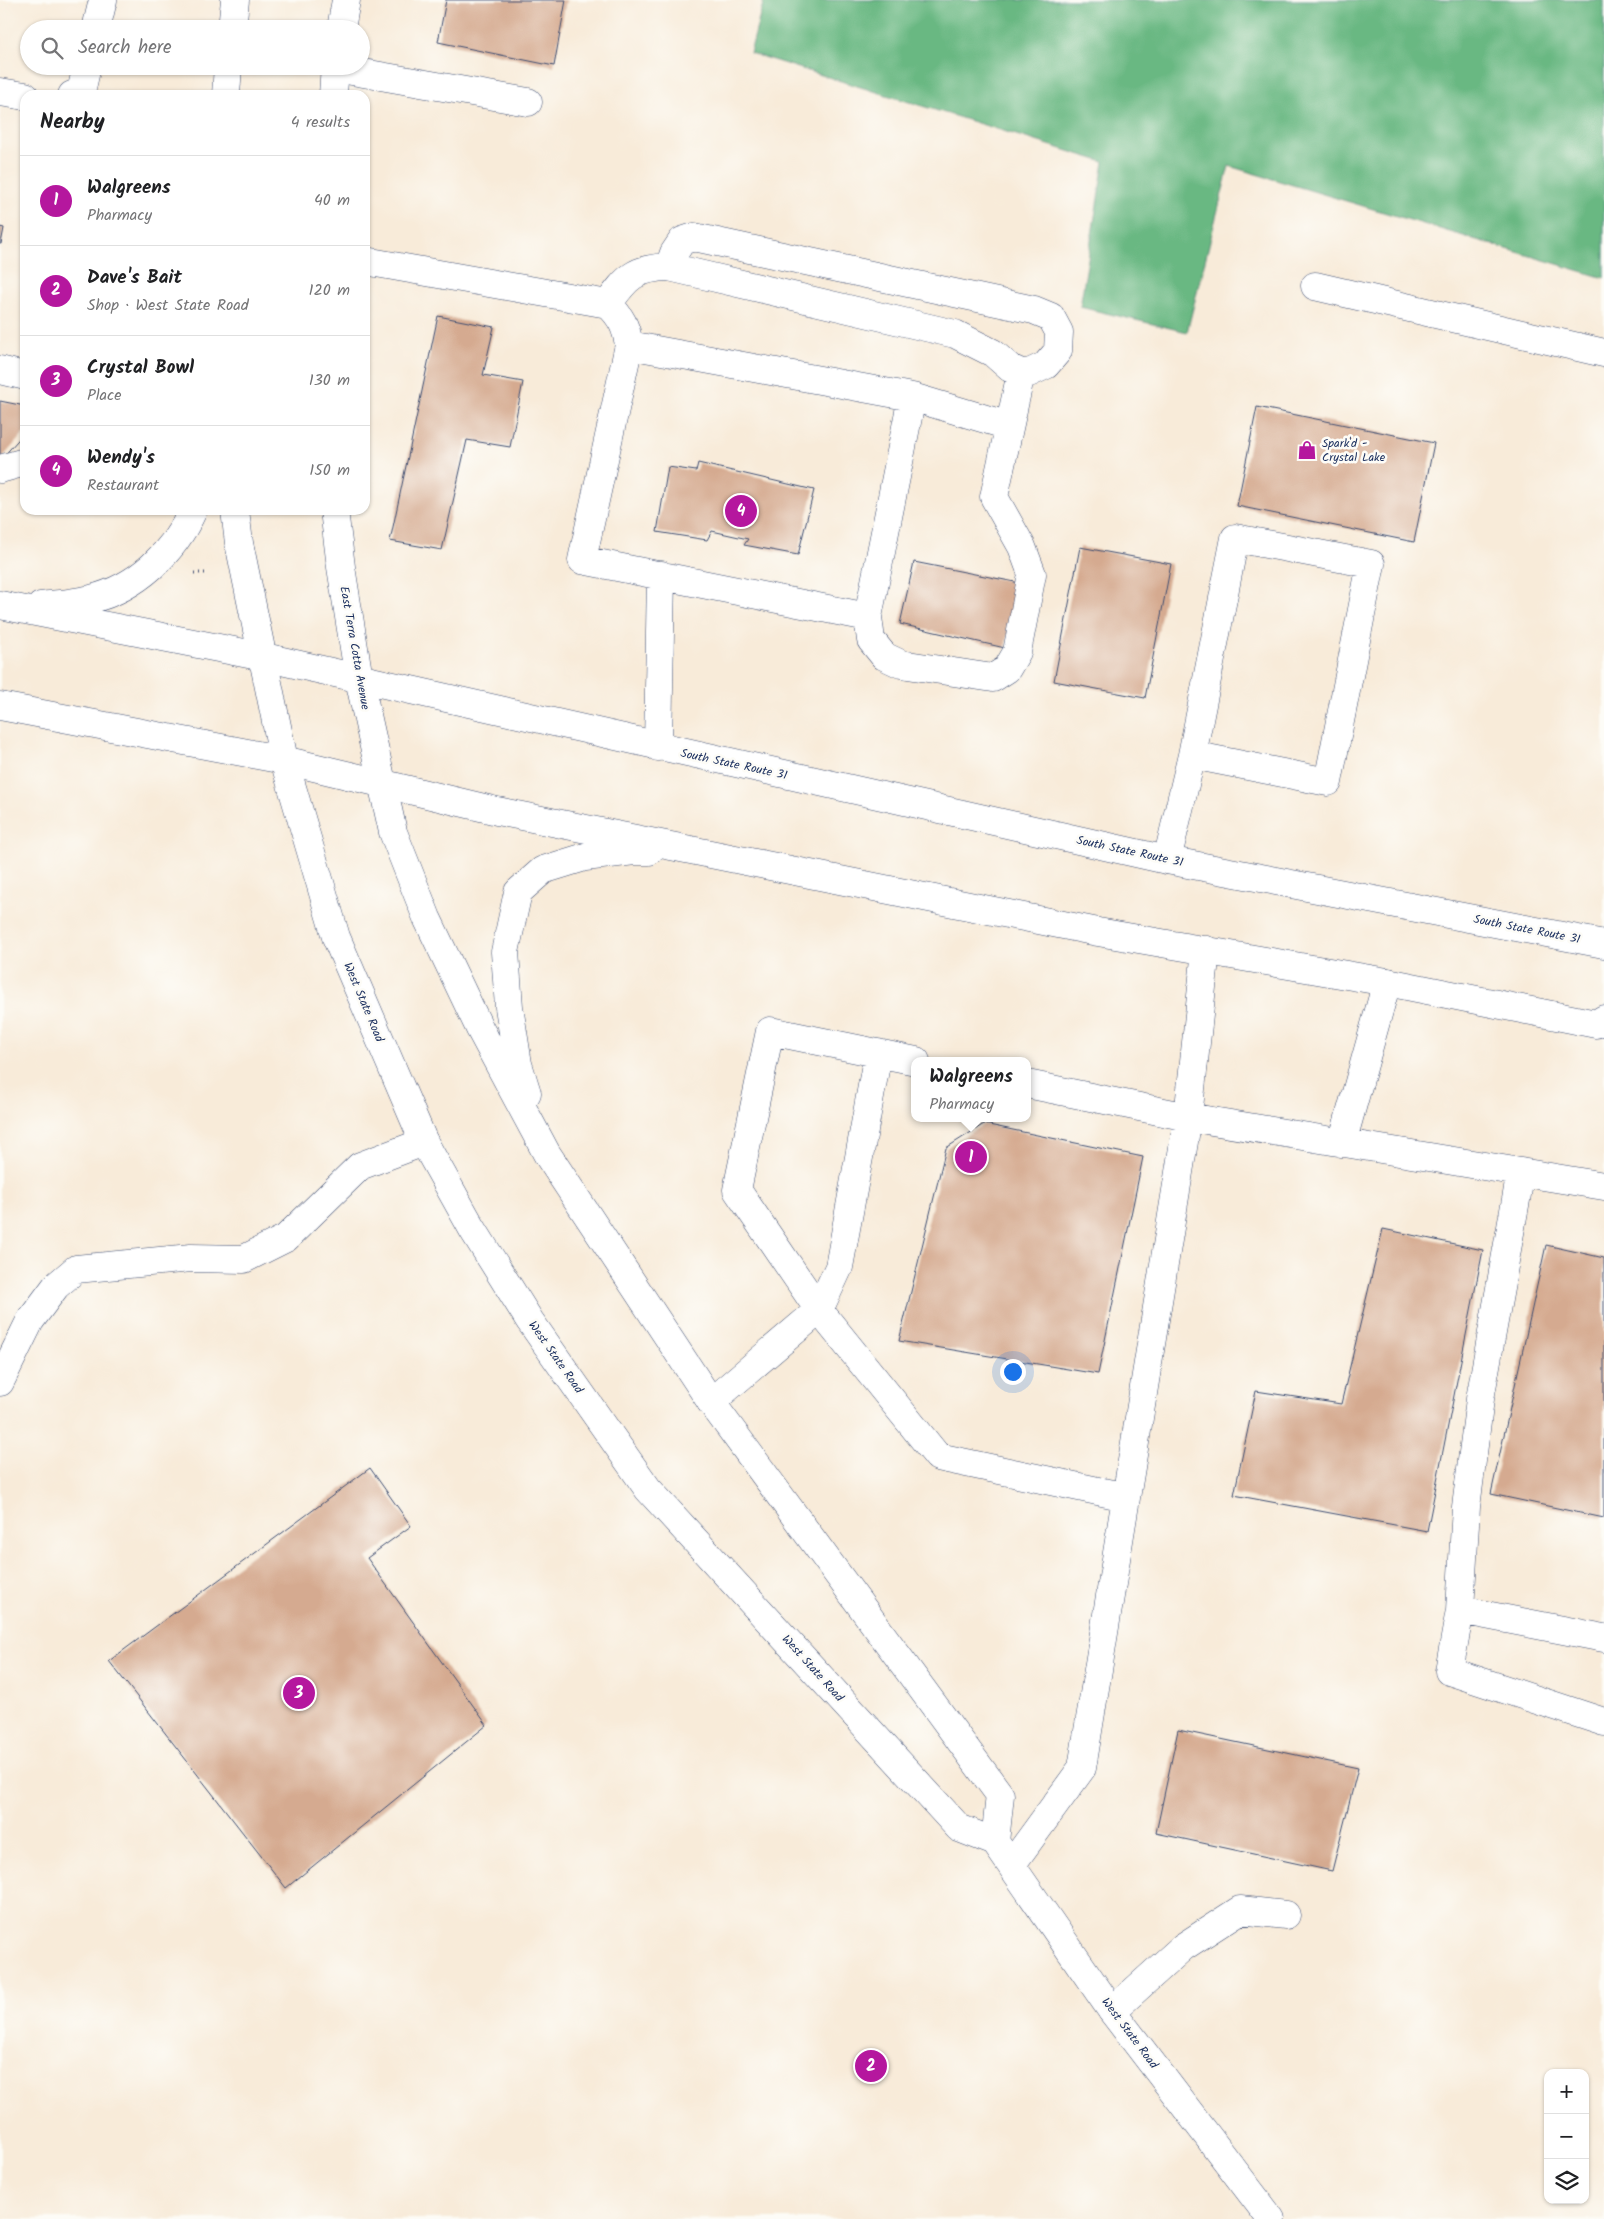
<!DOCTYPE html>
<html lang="en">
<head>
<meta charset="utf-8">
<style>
  body { margin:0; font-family:Kalam,sans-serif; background:#f2f2f2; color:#202124 }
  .controls { position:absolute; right:15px; bottom:15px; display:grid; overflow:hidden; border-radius:10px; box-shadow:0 1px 4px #0004 }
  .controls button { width:45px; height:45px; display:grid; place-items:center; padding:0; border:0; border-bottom:1px solid #e0e0e0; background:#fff; color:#202124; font:25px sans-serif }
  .you { position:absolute; left:1012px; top:1371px; width:18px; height:18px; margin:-12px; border:4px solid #fff; border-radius:50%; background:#1a73e8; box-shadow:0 0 0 8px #1a73e833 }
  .badge { display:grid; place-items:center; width:32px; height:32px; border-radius:50%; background:#b5179e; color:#fff; font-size:16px; font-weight:700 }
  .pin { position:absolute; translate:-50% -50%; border:2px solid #fff; box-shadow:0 1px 5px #0006 }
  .popup { position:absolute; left:911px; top:1057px; width:120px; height:65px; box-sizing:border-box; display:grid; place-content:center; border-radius:10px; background:#fff; filter:drop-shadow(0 1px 4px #0005); font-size:16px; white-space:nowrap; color:#757577 }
  .popup b { font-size:19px; color:#202124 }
  .popup::after { content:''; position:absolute; left:50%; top:100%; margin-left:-10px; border:10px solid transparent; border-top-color:#fff }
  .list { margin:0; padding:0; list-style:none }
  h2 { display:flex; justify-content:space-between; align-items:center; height:65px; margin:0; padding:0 20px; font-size:21px }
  h2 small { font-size:16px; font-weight:400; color:#757577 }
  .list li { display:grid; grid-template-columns:32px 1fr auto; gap:15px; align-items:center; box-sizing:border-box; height:90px; padding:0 20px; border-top:1px solid #e0e0e0 }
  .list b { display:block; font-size:19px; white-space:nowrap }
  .list p { margin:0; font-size:16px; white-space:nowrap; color:#757577 }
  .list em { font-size:16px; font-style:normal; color:#757577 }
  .icon { flex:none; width:28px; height:28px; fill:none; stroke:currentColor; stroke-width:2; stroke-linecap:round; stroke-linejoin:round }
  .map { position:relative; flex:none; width:1604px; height:2219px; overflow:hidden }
  .search { position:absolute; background:#fff; box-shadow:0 1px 4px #0004; left:20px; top:20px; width:350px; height:55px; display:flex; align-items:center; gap:12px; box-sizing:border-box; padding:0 18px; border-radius:28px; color:#757577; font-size:19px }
  .panel { position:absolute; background:#fff; box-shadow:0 1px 4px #0004; left:20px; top:90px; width:350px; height:425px; border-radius:15px }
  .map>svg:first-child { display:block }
  .forest { fill:#69b882; stroke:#427470 }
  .building { fill:#d5aa90 }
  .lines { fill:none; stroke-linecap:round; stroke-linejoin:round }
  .minor-casing { stroke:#3c4b70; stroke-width:29 }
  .major-casing { stroke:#3c4b70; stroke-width:29 }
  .path { stroke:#3c4b70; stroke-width:3; stroke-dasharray:1 4; stroke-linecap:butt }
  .minor { stroke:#fff; stroke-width:28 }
  .major { stroke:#fff; stroke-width:28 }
  .labels { text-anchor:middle; stroke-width:5; stroke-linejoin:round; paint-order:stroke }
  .poi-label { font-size:12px; fill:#1b2f5e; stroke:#fdfcf7; text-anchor:start }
  .street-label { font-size:12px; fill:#1b2f5e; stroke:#fdfcf7 }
</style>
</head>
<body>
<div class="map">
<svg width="1604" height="2219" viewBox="0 0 1604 2219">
  <rect width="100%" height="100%" fill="#fdfcf7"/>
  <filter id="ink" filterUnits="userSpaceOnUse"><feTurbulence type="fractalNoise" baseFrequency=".02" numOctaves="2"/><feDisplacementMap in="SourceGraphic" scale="10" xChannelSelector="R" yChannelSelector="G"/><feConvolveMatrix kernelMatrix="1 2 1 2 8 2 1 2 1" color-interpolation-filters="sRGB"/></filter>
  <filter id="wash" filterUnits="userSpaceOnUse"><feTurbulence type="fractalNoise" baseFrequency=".0096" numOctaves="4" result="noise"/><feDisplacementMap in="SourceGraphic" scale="20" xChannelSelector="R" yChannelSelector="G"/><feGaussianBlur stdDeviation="1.12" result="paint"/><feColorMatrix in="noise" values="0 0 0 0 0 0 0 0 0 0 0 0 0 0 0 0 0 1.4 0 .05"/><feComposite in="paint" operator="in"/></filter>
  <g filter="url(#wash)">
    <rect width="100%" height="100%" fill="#f8ebd9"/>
    <path class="forest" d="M 764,0 L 1604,0 L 1604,278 L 1229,166 L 1187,332 L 1080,307 L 1104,162 L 750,53 Z"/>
    <g id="blocks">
      <path class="building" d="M 446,0 L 566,0 L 554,66 L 438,42 Z
        M 0,227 L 4,228 L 1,244 L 0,244 Z
        M 438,316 L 494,327 L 483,375 L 523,382 L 510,447 L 467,440 L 442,550 L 390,541 Z
        M 0,401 L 25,406 L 25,432 L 2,458 L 0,458 Z
        M 1257,407 L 1434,443 L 1414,542 L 1237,506 Z
        M 698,463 L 814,490 L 798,555 L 744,545 L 748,539 L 712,531 L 707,540 L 657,532 L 668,467 L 696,471 Z
        M 1080,547 L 1171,564 L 1145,698 L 1054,681 Z
        M 914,562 L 1020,583 L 1005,648 L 900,624 Z
        M 984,1124 L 1143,1157 L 1098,1374 L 899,1341 L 946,1148 Z
        M 1383,1229 L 1483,1250 L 1427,1531 L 1234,1495 L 1256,1391 L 1341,1404 Z
        M 1546,1245 L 1604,1258 L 1604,1518 L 1491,1494 Z
        M 370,1468 L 411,1526 L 367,1558 L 487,1725 L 286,1888 L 109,1661 Z
        M 1178,1730 L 1358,1768 L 1332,1871 L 1156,1833 Z"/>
    </g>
  </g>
  <g filter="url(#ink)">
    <use href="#blocks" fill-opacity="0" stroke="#3c4b70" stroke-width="1"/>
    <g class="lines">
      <g class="minor-casing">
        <path id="minor" d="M 96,29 L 103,0
          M 335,68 L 528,102
          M 0,92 L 25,96
          M 72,95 L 81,92 L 87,66
          M 365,261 L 608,304 C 621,317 626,326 629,345 L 582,560 L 868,617 L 912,397
          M 1315,286 L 1604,353
          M 608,304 C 627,277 635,268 669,267 L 955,334 L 993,353 L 1010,368 L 1021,373 L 1029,373 L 1046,365 L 1058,351 L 1059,332 L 1051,317 L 1034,310 L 694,237 L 682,241 L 674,253 L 669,267
          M 629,345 L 912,397 L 1009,426
          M 0,370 L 25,376
          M 0,469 L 25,462
          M 868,617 L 871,640 L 884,656 L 901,664 L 993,678 L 1007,669 L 1017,652 L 1032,574 L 1022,547 L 994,497 L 1021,373
          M 658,747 L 661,575
          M 1167,860 L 1192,755 L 1235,538 L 1371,564 L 1328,782 L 1192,755
          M 916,1061 L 770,1031 L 737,1190 L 819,1310 L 938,1457 L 1126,1497
          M 1027,1084 L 1188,1117 L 1604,1186
          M 1342,1143 L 1387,982
          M 1521,1172 L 1480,1399 L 1466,1507 L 1460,1610 L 1449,1671 L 1604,1722
          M 0,1382 L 30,1321 L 56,1286 L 76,1269 L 191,1258 L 244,1259 L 286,1238 L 360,1166 L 424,1142
          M 711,1402 L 819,1310 L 839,1267 L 878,1053
          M 1460,1610 L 1604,1638
          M 1012,1864 L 1082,1768 L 1188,1117 L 1206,950
          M 1112,2011 L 1183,1947 L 1240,1910 L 1286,1915"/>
      </g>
      <g class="major-casing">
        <path id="major" d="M 232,29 L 235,0
          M 341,29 L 346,0
          M 226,95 L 228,66
          M 333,95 L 335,66
          M 235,510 L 239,543 L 284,760 L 336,937 L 424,1142 L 472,1228 L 530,1321 L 648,1489 L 959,1828 L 995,1842 L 1112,2011 L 1271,2219
          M 334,510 L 341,567 L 359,679 L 393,832 L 427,918 L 480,1029 L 547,1154 L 711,1402 L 1000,1795 L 995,1842
          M 0,605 L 264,657 L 1167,860 L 1604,944
          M 41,606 C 57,604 75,603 91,599 C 137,588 174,552 193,510
          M 0,706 L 284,760 L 497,811 L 1098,932 L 1387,982 L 1596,1024 L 1604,1019
          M 527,1093 L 518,1064 L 509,1007 L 505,952 L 518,892 L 543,870 L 585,857 L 634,851 L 649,851"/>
      </g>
      <path class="path" d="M 194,573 L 206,573"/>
      <use href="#minor" class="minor"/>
      <use href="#major" class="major"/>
    </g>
  </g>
  <defs>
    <g id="shop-bare" transform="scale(1.5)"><path d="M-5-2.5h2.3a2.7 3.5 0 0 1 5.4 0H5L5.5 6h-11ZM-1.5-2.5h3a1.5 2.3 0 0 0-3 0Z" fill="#b5179e" stroke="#fdfcf7" stroke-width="2.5" paint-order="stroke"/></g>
  </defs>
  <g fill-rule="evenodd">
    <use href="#shop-bare" x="1307" y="450"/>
  </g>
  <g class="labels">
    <g class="poi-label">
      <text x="1322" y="447">Spark'd -<tspan x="1322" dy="14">Crystal Lake</tspan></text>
    </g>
    <g class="street-label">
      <text transform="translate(355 648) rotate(80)" y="4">East Terra Cotta Avenue</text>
      <text transform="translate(734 764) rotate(12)" y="4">South State Route 31</text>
      <text transform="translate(1130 851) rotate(12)" y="4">South State Route 31</text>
      <text transform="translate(1527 929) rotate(11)" y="4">South State Route 31</text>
      <text transform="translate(364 1002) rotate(67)" y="4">West State Road</text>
      <text transform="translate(556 1357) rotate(55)" y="4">West State Road</text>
      <text transform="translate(813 1668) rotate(48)" y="4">West State Road</text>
      <text transform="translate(1130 2033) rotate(53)" y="4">West State Road</text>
    </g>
  </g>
</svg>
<div class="controls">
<button>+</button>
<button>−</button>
<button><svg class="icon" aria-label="layers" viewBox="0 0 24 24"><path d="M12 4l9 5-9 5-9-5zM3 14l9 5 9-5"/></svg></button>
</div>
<div class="you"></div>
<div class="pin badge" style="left:971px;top:1157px">1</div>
<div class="popup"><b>Walgreens</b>Pharmacy</div>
<div class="pin badge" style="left:871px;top:2066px">2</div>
<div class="pin badge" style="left:299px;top:1693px">3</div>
<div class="pin badge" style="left:741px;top:511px">4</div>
<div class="search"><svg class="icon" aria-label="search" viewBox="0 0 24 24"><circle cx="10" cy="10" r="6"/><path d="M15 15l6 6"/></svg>Search here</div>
<section class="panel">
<h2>Nearby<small>4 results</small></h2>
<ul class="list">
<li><span class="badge">1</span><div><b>Walgreens</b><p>Pharmacy</p></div><em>40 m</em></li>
<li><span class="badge">2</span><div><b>Dave's Bait</b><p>Shop · West State Road</p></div><em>120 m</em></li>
<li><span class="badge">3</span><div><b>Crystal Bowl</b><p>Place</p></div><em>130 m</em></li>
<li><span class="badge">4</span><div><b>Wendy's</b><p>Restaurant</p></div><em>150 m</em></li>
</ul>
</section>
</div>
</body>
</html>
